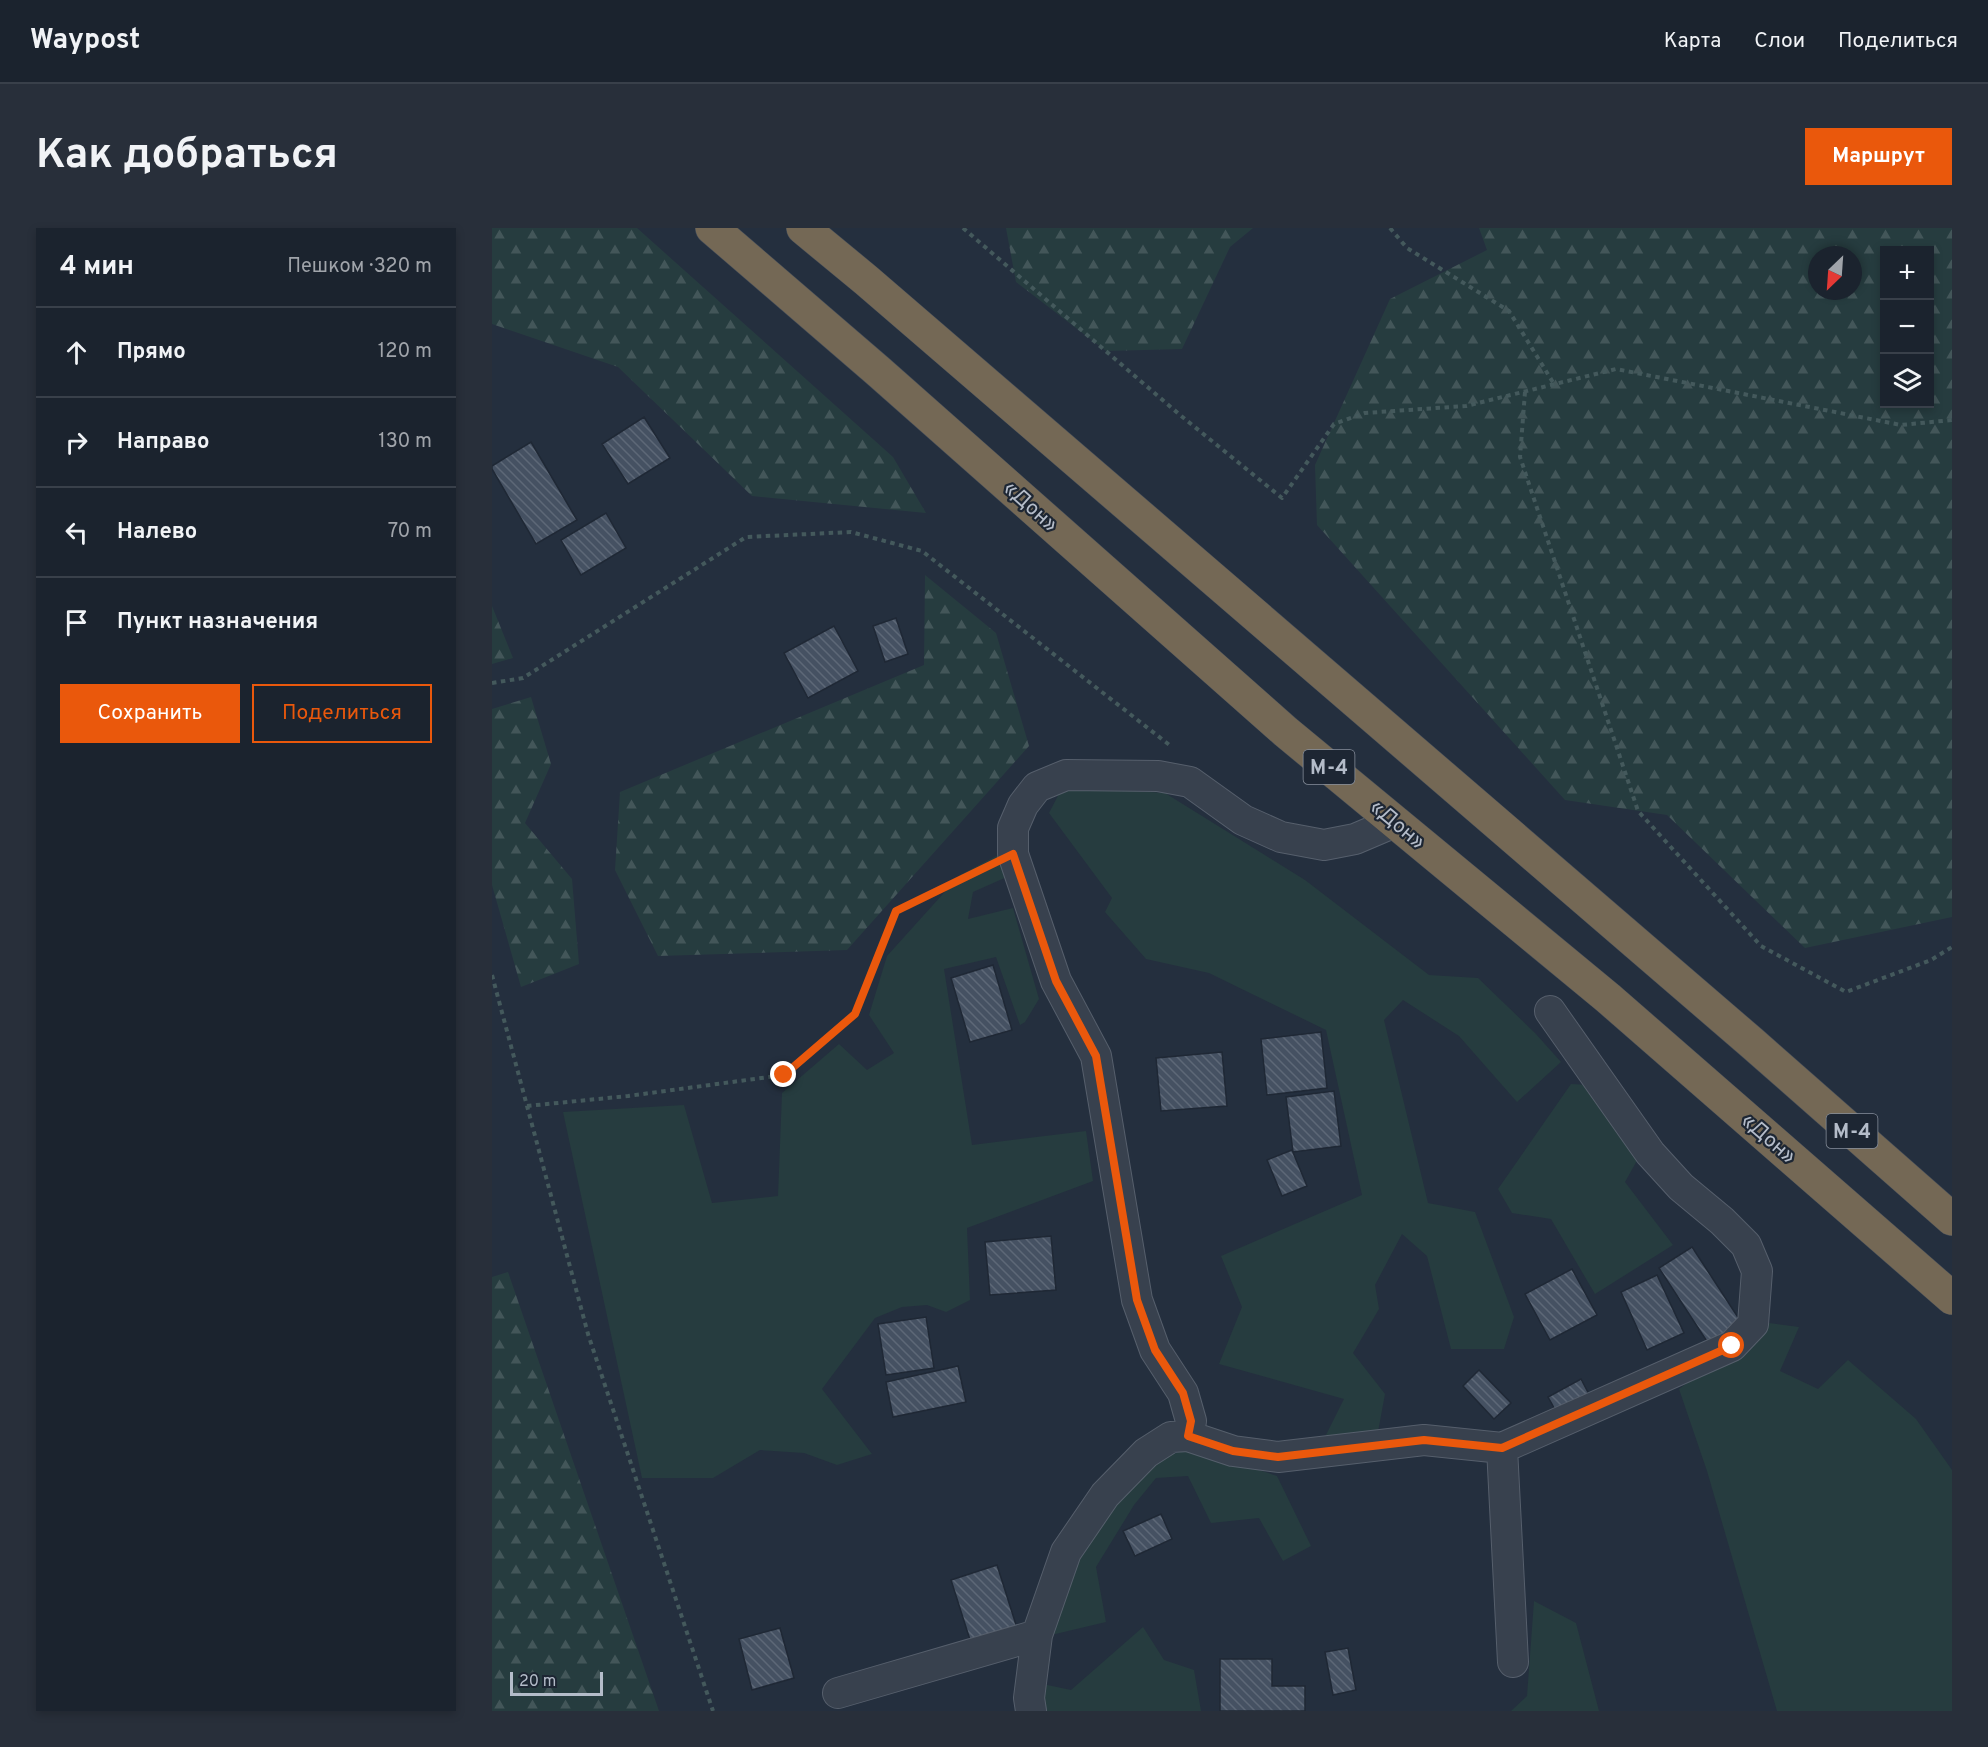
<!DOCTYPE html>
<html lang="ru">
<head>
<meta charset="utf-8">
<style>
  body { margin:0; font-family:Overpass,sans-serif; background:#282f3a; color:#f1f3f6 }
  .controls { position:absolute; right:18px; top:18px; display:grid; overflow:hidden; border-radius:0px; box-shadow:0 3px 9px #0003 }
  .controls button { width:54px; height:54px; display:grid; place-items:center; padding:0; border:0; border-bottom:2px solid #39404a; background:#1b232e; color:#f1f3f6; font:30px sans-serif }
  .compass { position:absolute; left:1316px; top:18px; width:54px; height:54px; border-radius:50%; background:#1b232e; box-shadow:0 3px 9px #0003; rotate:205deg }
  .scale { position:absolute; left:18px; bottom:15px; width:93px; box-sizing:border-box; padding-left:6px; border:3px solid #b4bcc9; border-top:0; font-size:16px; line-height:21px; white-space:nowrap; color:#b4bcc9; -webkit-text-stroke:4px #1d2633; paint-order:stroke }
  .stop { position:absolute; width:18px; height:18px; margin:-14px; border:4px solid #ea580c; border-radius:50%; background:#fff }
  .stop.end { background:#ea580c; border-color:#fff; box-shadow:0 2px 6px #0008 }
  .list { margin:0; padding:0; list-style:none }
  h2 { display:flex; justify-content:space-between; align-items:center; height:78px; margin:0; padding:0 24px; font-size:26px }
  h2 small { font-size:20px; font-weight:400; color:#a0a4aa }
  .list li { display:grid; grid-template-columns:39px 1fr auto; gap:18px; align-items:center; box-sizing:border-box; height:90px; padding:0 24px; border-top:2px solid #39404a }
  .list b { display:block; font-size:22px; white-space:nowrap }
  .list em { font-size:20px; font-style:normal; color:#a0a4aa }
  .actions { display:flex; gap:12px; padding:18px 24px }
  .actions a { flex:1; padding:14px 0; border:2px solid #ea580c; border-radius:0px; text-align:center; font-size:21px; color:#ea580c }
  .actions .main { background:#ea580c; color:#fff }
  .icon { flex:none; width:33px; height:33px; fill:none; stroke:currentColor; stroke-width:2; stroke-linecap:round; stroke-linejoin:round }
  .map { position:relative; flex:none; width:1460px; height:1483px; overflow:hidden; border-radius:0px }
  header { display:flex; align-items:center; gap:36px; box-sizing:border-box; height:84px; padding:0 30px; background:#1b232e; border-bottom:2px solid #39404a }
  header strong { font-size:28px }
  nav { display:flex; gap:33px; margin-inline-start:auto; font-size:21px }
  .intro { display:flex; align-items:center; justify-content:space-between; box-sizing:border-box; height:144px; padding:0 36px }
  h1 { margin:0; font-size:42px }
  .button { padding:15px 27px; border-radius:0px; background:#ea580c; color:#fff; font-size:21px; font-weight:700 }
  main { display:flex; gap:36px; padding:0 36px }
  aside { flex:1; background:#1b232e; border-radius:0px; box-shadow:0 3px 9px #0003 }
  .map>svg:first-child { display:block }
  .green { fill:#263c3f }
  .forest { fill:url(#forest-firs); fill-rule:evenodd }
  .building { fill:url(#building-back-hatch); stroke:#1f2835; stroke-width:1.5 }
  .lines { fill:none; stroke-linecap:round; stroke-linejoin:round }
  .minor-casing { stroke:#565f6c; stroke-width:32 }
  .highway-casing { stroke:#434c59; stroke-width:34 }
  .path { stroke:#44595c; stroke-width:4; stroke-dasharray:4.5 4.5; stroke-linecap:butt }
  .minor { stroke:#38414e; stroke-width:30 }
  .highway { stroke:#746855; stroke-width:33 }
  .route { stroke:#ea580c; stroke-width:8 }
  .labels { text-anchor:middle; stroke-width:4.5; stroke-linejoin:round; paint-order:stroke }
  .shield { fill:#1d2633; stroke:#878f9c; stroke-width:1.5 }
  .shield-label { font-size:20px; font-weight:bold; fill:#b4bcc9 }
  .street-label { font-size:21px; fill:#b4bcc9; stroke:#1d2633 }
</style>
</head>
<body>
<header>
<strong>Waypost</strong>
<nav><a>Карта</a><a>Слои</a><a>Поделиться</a></nav>
</header>
<div class="intro"><h1>Как добраться</h1><a class="button">Маршрут</a></div>
<main>
<aside>
<h2>4 мин<small>Пешком · 320 m</small></h2>
<ul class="list">
<li><svg class="icon" aria-label="ahead" viewBox="0 0 24 24"><path d="M12 20V5M6 11l6-6 6 6"/></svg><div><b>Прямо</b></div><em>120 m</em></li>
<li><svg class="icon" aria-label="right" viewBox="0 0 24 24"><path d="M7 20v-9h11M14 6l5 5-5 5"/></svg><div><b>Направо</b></div><em>130 m</em></li>
<li><svg class="icon" aria-label="left" viewBox="0 0 24 24"><path d="M17 20v-9H6M10 6l-5 5 5 5"/></svg><div><b>Налево</b></div><em>70 m</em></li>
<li><svg class="icon" aria-label="arrive" viewBox="0 0 24 24"><path d="M6 21V4h12l-3 4 3 4H6"/></svg><div><b>Пункт назначения</b></div></li>
</ul>
<div class="actions"><a class="main">Сохранить</a><a>Поделиться</a></div>
</aside>
<div class="map">
<svg width="1460" height="1483" viewBox="0 0 1460 1483">
  <defs>
    <pattern id="forest-firs" width="22" height="20" patternUnits="userSpaceOnUse" patternTransform="scale(1.5)"><rect width="22" height="20" fill="#263c3f"/><path d="M5 1l3.5 6h-7zM16 11l3.5 6h-7z" fill="#435659"/></pattern>
    <pattern id="building-back-hatch" width="6" height="6" patternUnits="userSpaceOnUse" patternTransform="scale(1.5)"><rect width="6" height="6" fill="#455162"/><path d="M-1 5l2 2M0 0l6 6M5-1l2 2" fill="none" stroke="#5d6877"/></pattern>
  </defs>
  <rect width="100%" height="100%" fill="#242f3e"/>
  <path class="green" d="M 571,558 L 673,565 L 813,652 L 937,747 L 986,750 L 1043,805 L 1069,834 L 1025,874 L 967,808 L 911,772 L 892,792 L 936,975 L 983,984 L 1022,1089 L 1012,1121 L 959,1121 L 935,1028 L 910,1006 L 883,1057 L 887,1081 L 861,1125 L 893,1166 L 886,1204 L 826,1223 L 852,1171 L 727,1136 L 750,1079 L 729,1028 L 870,967 L 834,802 L 717,745 L 654,731 L 613,684 L 620,670 L 557,585 Z
    M 508,626 L 517,648 L 481,664 L 476,691 L 521,680 L 547,771 L 533,794 L 528,797 L 504,729 L 452,741 L 480,917 L 594,903 L 601,953 L 475,1000 L 478,1072 L 454,1084 L 435,1077 L 410,1079 L 383,1090 L 330,1161 L 380,1226 L 345,1237 L 312,1225 L 268,1222 L 221,1250 L 150,1250 L 71,884 L 192,877 L 220,975 L 286,968 L 290,865 L 347,816 L 375,842 L 402,825 L 377,787 L 395,728 L 468,647 Z
    M 1079,856 L 1099,857 L 1147,929 L 1133,954 L 1181,1017 L 1103,1066 L 1059,991 L 1020,985 L 1006,961 Z
    M 1277,1095 L 1307,1099 L 1288,1143 L 1326,1161 L 1356,1132 L 1424,1191 L 1460,1242 L 1460,1483 L 1285,1483 L 1215,1243 L 1187,1161 Z
    M 702,1220 L 785,1248 L 819,1318 L 791,1333 L 767,1290 L 719,1295 L 696,1248 L 664,1250 L 642,1277 L 604,1339 L 614,1394 L 555,1408 L 585,1330 L 628,1265 L 659,1232 Z
    M 1042,1373 L 1084,1395 L 1107,1483 L 1019,1483 L 1035,1468 Z
    M 651,1399 L 672,1432 L 702,1442 L 709,1483 L 550,1483 L 546,1455 L 579,1462 Z"/>
  <path class="forest" d="M 0,0 L 145,0 L 401,229 L 434,285 L 260,268 L 126,139 L 0,96 Z
    M 514,0 L 761,0 L 738,19 L 690,121 L 614,123 L 524,54 Z
    M 987,0 L 1460,0 L 1460,689 L 1313,720 L 1175,587 L 1073,572 L 825,297 L 823,237 L 898,71 L 995,22 ZM 1392,22 L 1438,22 L 1438,176 L 1392,176 ZM 1325,27 L 1361,27 L 1361,63 L 1325,63 Z
    M 433,347 L 504,405 L 537,518 L 355,722 L 166,728 L 123,642 L 128,564 L 432,437 Z
    M 0,378 L 21,430 L 0,436 Z
    M 39,469 L 59,536 L 33,595 L 80,651 L 87,736 L 29,759 L 0,657 L 0,481 Z
    M 16,1044 L 167,1483 L 0,1483 L 0,1049 Z"/>
  <path class="building" d="M 152,189 L 178,230 L 136,256 L 110,216 Z
    M 39,214 L 85,292 L 44,316 L 0,241 L 0,238 Z
    M 114,285 L 134,320 L 89,347 L 69,312 Z
    M 404,390 L 416,426 L 393,434 L 381,398 Z
    M 342,398 L 366,443 L 316,470 L 292,425 Z
    M 501,737 L 520,802 L 478,814 L 459,750 Z
    M 829,804 L 835,860 L 775,867 L 769,811 Z
    M 730,824 L 735,878 L 669,883 L 664,830 Z
    M 842,863 L 849,918 L 801,924 L 794,869 Z
    M 800,922 L 815,958 L 790,968 L 775,932 Z
    M 559,1008 L 564,1062 L 498,1067 L 493,1014 Z
    M 1200,1019 L 1251,1097 L 1218,1118 L 1167,1040 Z
    M 1080,1041 L 1105,1087 L 1058,1112 L 1033,1066 Z
    M 1165,1047 L 1192,1105 L 1155,1122 L 1129,1064 Z
    M 434,1089 L 442,1140 L 394,1147 L 386,1096 Z
    M 466,1138 L 474,1174 L 401,1189 L 394,1154 Z
    M 987,1142 L 1019,1175 L 1002,1191 L 971,1158 Z
    M 1089,1151 L 1100,1172 L 1068,1190 L 1056,1169 Z
    M 669,1286 L 680,1311 L 643,1328 L 631,1303 Z
    M 505,1337 L 525,1400 L 479,1415 L 459,1352 Z
    M 288,1400 L 302,1450 L 260,1462 L 247,1411 Z
    M 856,1420 L 864,1462 L 841,1467 L 833,1424 Z
    M 728,1431 L 780,1431 L 780,1458 L 813,1458 L 813,1483 L 728,1483 Z"/>
  <g class="lines">
    <g class="minor-casing">
      <path id="minor" d="M 696,1208 L 699,1193 L 691,1165 L 663,1122 L 645,1072 L 604,828 L 564,753 L 521,626 L 521,600 L 531,577 L 545,559 L 574,547 L 666,548 L 698,554 L 751,592 L 789,609 L 832,617 L 863,611 L 903,594
        M 1021,1434 L 1010,1220 L 1240,1118 L 1261,1096 L 1265,1043 L 1254,1017 L 1230,993 L 1189,959 L 1158,925 L 1058,783
        M 346,1465 L 545,1407 L 574,1324 L 613,1267 L 654,1225 L 679,1209 L 696,1208 L 741,1223 L 786,1229 L 932,1212 L 1010,1220
        M 539,1483 L 537,1470 L 545,1407"/>
    </g>
    <g class="highway-casing">
      <path id="highway" d="M 220,0 L 386,143 L 794,504 L 1116,770 L 1460,1070
        M 311,0 L 374,52 L 1260,815 L 1460,991"/>
    </g>
    <path class="path" d="M 471,0 L 688,187 L 790,270 L 842,196 L 873,185 L 974,178 L 1124,141 L 1409,197 L 1460,192
      M 898,0 L 915,20 L 1017,83 L 1062,156
      M 1033,164 L 1028,229 L 1146,583 L 1269,718 L 1354,764 L 1439,732 L 1460,719
      M 0,455 L 31,450 L 254,309 L 359,304 L 430,323 L 680,519
      M 0,747 L 96,1106 L 221,1483
      M 35,878 L 136,868 L 292,847 L 363,786 L 404,683 L 494,639"/>
    <use href="#minor" class="minor"/>
    <use href="#highway" class="highway"/>
  </g>
  <g class="lines">
    <path class="route" d="M 292,847 L 363,786 L 404,683 L 521,626 L 564,753 L 604,828 L 645,1072 L 663,1122 L 691,1165 L 699,1193 L 696,1208 L 741,1223 L 786,1229 L 932,1212 L 1010,1220 L 1240,1118"/>
  </g>
  <g class="labels">
    <g class="shield">
      <rect x="811.5" y="522" width="51" height="34" rx="4.5"/>
      <rect x="1334.5" y="886" width="51" height="34" rx="4.5"/>
    </g>
    <g class="shield-label">
      <text x="837" y="546">М-4</text>
      <text x="1360" y="910">М-4</text>
    </g>
    <g class="street-label">
      <text transform="translate(539 278) rotate(42)" y="7">«Дон»</text>
      <text transform="translate(906 596) rotate(40)" y="7">«Дон»</text>
      <text transform="translate(1277 910) rotate(41)" y="7">«Дон»</text>
    </g>
  </g>
</svg>
<div class="controls">
<button>+</button>
<button>−</button>
<button><svg class="icon" aria-label="layers" viewBox="0 0 24 24"><path d="M12 4l9 5-9 5-9-5zM3 14l9 5 9-5"/></svg></button>
</div>
<svg class="compass" viewBox="-18 -18 36 36"><path d="M0-13l5 13h-10z" fill="#e53935"/><path d="M0 13l5-13h-10z" fill="#a0a4aa"/></svg>
<div class="scale">20 m</div>
<div class="stop" style="left:1240px;top:1118px"></div>
<div class="stop end" style="left:292px;top:847px"></div>
</div>
</main>
</body>
</html>
